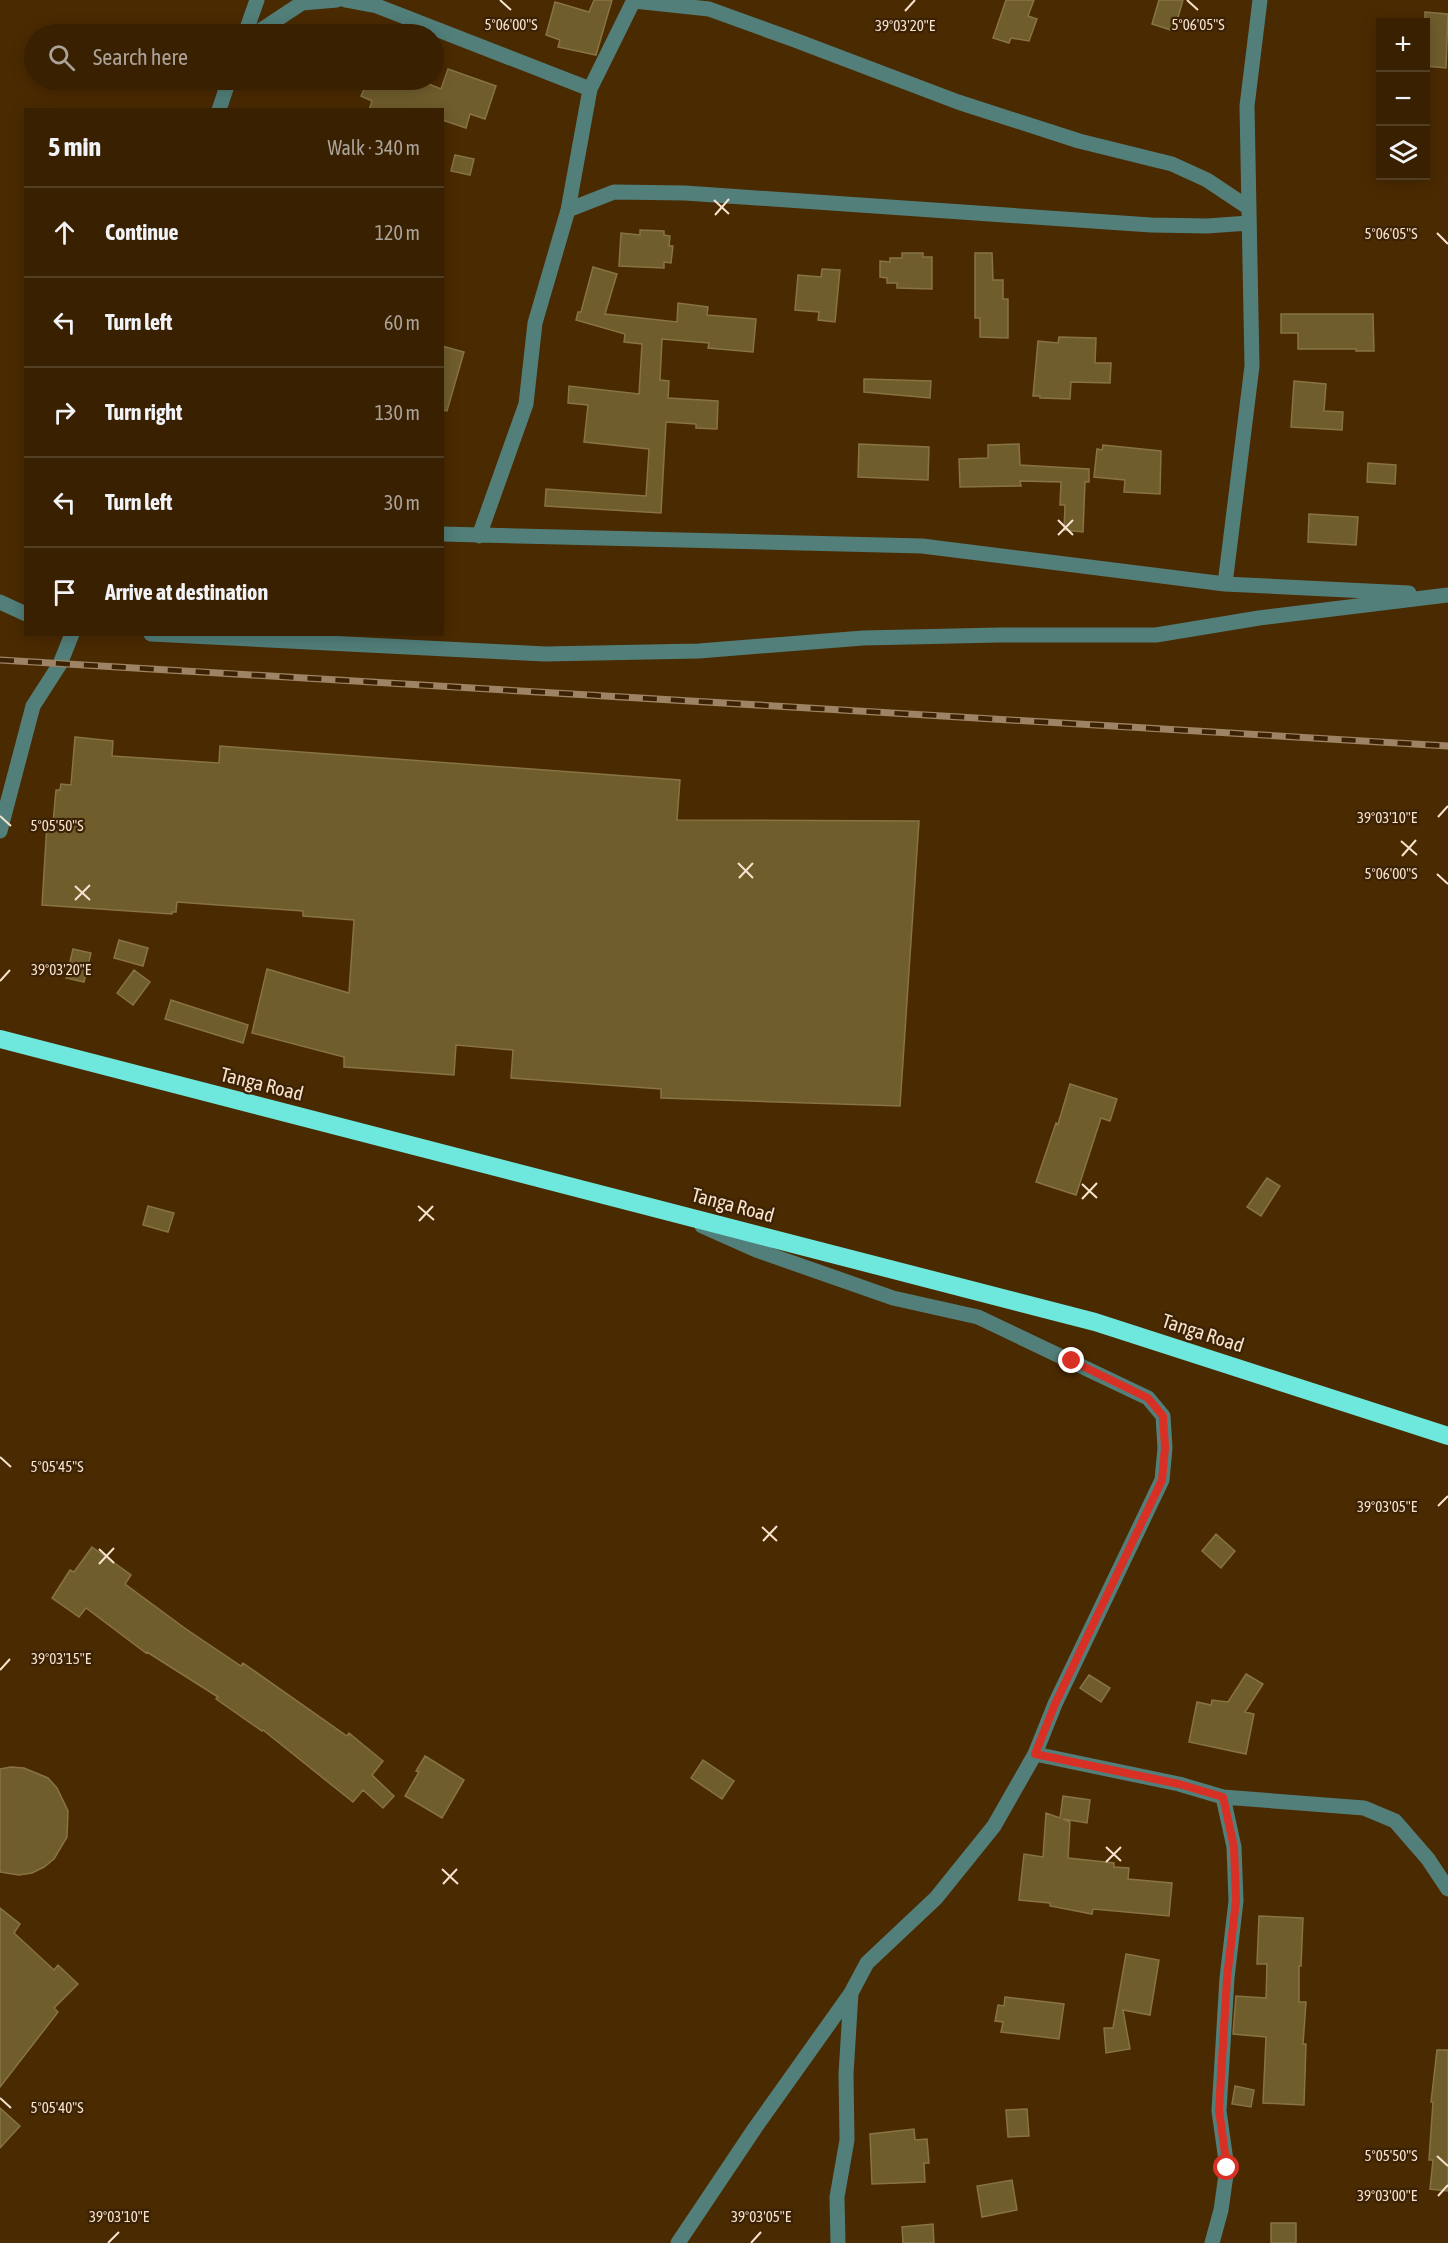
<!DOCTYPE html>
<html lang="en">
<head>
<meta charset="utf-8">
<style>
  body { margin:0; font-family:"Asap Condensed",sans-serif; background:#3f280a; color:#f1f3f6 }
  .controls { position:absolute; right:18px; top:18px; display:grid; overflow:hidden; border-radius:0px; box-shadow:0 3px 15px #0003 }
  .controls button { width:54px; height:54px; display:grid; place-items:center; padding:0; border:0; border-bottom:2px solid #523e22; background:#382000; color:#f1f3f6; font:30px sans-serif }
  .stop { position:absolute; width:18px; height:18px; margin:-14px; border:4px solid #d93025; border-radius:50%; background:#fff }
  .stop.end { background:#d93025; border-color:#fff; box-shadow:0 2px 6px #0008 }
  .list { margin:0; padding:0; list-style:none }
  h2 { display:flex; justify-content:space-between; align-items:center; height:78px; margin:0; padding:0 24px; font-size:26px }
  h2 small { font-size:20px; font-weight:400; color:#aba399 }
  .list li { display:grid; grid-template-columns:39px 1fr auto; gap:18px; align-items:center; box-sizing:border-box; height:90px; padding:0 24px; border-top:2px solid #523e22 }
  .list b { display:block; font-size:22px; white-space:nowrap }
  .list em { font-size:20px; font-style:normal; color:#aba399 }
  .icon { flex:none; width:33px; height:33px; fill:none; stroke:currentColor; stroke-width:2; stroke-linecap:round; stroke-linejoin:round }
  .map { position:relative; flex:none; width:1448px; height:2243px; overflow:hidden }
  .search { position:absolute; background:#382000; box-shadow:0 3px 15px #0003; left:24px; top:24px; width:420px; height:66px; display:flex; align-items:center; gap:15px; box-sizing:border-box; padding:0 21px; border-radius:33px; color:#aba399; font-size:22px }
  .panel { position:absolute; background:#382000; box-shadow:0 3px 15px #0003; left:24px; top:108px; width:420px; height:528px; border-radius:0px }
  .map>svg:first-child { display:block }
  .building { fill:#705d2c; stroke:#877343; stroke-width:1.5 }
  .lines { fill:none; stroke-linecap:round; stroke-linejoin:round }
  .minor { stroke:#527f7a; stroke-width:15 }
  .highway { stroke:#6ee8dd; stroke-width:18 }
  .rail-casing { stroke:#9e8464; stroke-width:7 }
  .rail { stroke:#3b2204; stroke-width:4.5; stroke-dasharray:14; stroke-linecap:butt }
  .route { stroke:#d93025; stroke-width:8 }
  .ticks { fill:none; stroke:#f8e3cf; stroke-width:2 }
  .labels { text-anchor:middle; stroke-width:4.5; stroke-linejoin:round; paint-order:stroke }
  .street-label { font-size:20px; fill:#f8e3cf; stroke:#3b2204 }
  .ticks-label { font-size:15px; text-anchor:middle; fill:#f8e3cf; stroke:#3b2204; stroke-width:4.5; stroke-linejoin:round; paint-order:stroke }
</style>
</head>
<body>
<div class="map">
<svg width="1448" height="2243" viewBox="0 0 1448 2243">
  <rect width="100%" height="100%" fill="#4a2a00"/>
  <path class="building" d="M 594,0 L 612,0 L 596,55 L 558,47 L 560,40 L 546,35 L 555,2 L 589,12 Z
    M 1006,0 L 1034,0 L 1028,16 L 1037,19 L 1029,41 L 1011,38 L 1009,43 L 993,38 Z
    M 1159,0 L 1183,0 L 1174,31 L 1152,24 Z
    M 1425,12 L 1448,14 L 1446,68 L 1425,66 Z
    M 448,69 L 496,86 L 485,119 L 470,114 L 466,128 L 442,120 L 442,110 L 369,110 L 372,101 L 361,96 L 368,80 L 419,80 L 441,89 Z
    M 455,155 L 474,159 L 470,175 L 451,171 Z
    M 640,230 L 664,231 L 664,235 L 670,236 L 669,246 L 673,246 L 671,263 L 664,262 L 664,268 L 619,266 L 621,233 L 640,235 Z
    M 902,253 L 923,253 L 923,257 L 932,257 L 932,289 L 897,288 L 897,283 L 887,283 L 887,278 L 880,277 L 880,261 L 890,262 L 890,258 L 902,258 Z
    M 975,253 L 992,253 L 993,280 L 1003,280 L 1003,299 L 1008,299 L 1008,338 L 980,337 L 980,318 L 975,318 Z
    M 593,267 L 617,274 L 605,314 L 677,322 L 678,303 L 708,307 L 707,315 L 756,319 L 753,352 L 708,348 L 709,343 L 662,339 L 660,380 L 669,381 L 668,398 L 718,401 L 717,429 L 696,428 L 696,424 L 666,422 L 661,513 L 545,506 L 546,489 L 646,496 L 649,449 L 584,442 L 588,405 L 568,403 L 569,386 L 639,394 L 642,344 L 624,342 L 625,334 L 576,320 L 578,312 L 581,312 Z
    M 822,269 L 840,270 L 835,322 L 818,320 L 819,312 L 795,310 L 798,275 L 821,277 Z
    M 1281,314 L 1373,314 L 1374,351 L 1356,351 L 1356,349 L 1298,349 L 1298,333 L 1281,333 Z
    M 1059,337 L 1096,338 L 1095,363 L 1111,363 L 1110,383 L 1071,382 L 1070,399 L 1040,398 L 1040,396 L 1033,396 L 1038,341 L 1058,343 Z
    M 442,346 L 464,352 L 447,411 L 442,410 Z
    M 864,379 L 931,381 L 930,398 L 864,392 Z
    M 1294,381 L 1326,384 L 1324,411 L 1343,412 L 1342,430 L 1291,427 Z
    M 859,444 L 929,447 L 928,480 L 858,477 Z
    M 1019,444 L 1020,465 L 1089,469 L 1089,482 L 1085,482 L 1083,532 L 1064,530 L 1065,505 L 1060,505 L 1061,482 L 1020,481 L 1021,486 L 960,487 L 959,459 L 988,458 L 988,445 Z
    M 1103,445 L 1161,451 L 1160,494 L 1124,492 L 1125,480 L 1094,477 L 1097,449 L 1102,450 Z
    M 1368,463 L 1396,465 L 1395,484 L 1367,482 Z
    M 1309,514 L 1358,517 L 1356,545 L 1308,542 Z
    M 75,737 L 113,741 L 112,756 L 219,763 L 220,746 L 680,780 L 677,820 L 919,821 L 900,1106 L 661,1098 L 661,1089 L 511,1078 L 513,1050 L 456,1045 L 454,1075 L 344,1067 L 344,1057 L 252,1033 L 267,969 L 349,993 L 354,920 L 303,916 L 303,911 L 177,902 L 176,912 L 172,912 L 172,914 L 42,905 L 47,823 L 53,823 L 56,790 L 60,790 L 61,784 L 71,785 Z
    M 119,940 L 148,948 L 143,966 L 114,958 Z
    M 73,949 L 91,953 L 84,982 L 66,978 Z
    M 134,970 L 150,982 L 133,1005 L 117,993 Z
    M 171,1000 L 248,1025 L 243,1043 L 165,1019 Z
    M 1070,1084 L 1117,1099 L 1110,1121 L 1101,1118 L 1076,1195 L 1036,1182 L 1056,1123 L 1058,1124 Z
    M 1267,1178 L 1280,1186 L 1261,1216 L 1247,1207 Z
    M 148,1206 L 174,1213 L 168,1232 L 143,1225 Z
    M 1216,1534 L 1235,1551 L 1221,1568 L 1202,1551 Z
    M 92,1547 L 131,1575 L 125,1584 L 186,1629 L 241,1666 L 243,1663 L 347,1736 L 349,1733 L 383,1761 L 372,1775 L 394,1796 L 383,1808 L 363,1790 L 353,1802 L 263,1730 L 262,1731 L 216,1699 L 218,1697 L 147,1652 L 146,1653 L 86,1608 L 79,1617 L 52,1598 L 70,1570 L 74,1572 Z
    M 1246,1674 L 1263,1684 L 1245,1712 L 1254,1714 L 1246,1754 L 1189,1742 L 1197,1702 L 1211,1705 L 1212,1700 L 1228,1702 Z
    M 1089,1675 L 1110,1688 L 1101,1702 L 1080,1688 Z
    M 425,1756 L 464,1780 L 442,1818 L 405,1796 L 419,1772 L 416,1771 Z
    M 703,1760 L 734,1781 L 722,1799 L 691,1778 Z
    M 11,1767 L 24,1768 L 48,1778 L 57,1788 L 68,1811 L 67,1837 L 54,1859 L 44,1867 L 32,1873 L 19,1875 L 0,1872 L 0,1769 Z
    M 1063,1796 L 1090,1800 L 1087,1823 L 1063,1819 L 1070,1822 L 1068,1858 L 1114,1863 L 1114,1867 L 1129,1868 L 1128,1879 L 1172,1883 L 1169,1916 L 1093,1909 L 1092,1914 L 1050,1906 L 1050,1903 L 1019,1900 L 1024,1854 L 1043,1857 L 1046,1813 L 1060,1818 Z
    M 0,1908 L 20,1924 L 14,1933 L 54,1970 L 58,1965 L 78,1984 L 54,2008 L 58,2012 L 0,2087 Z
    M 1259,1916 L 1303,1918 L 1301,1966 L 1299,1966 L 1299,2002 L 1306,2002 L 1303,2044 L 1306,2044 L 1304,2105 L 1263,2103 L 1266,2037 L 1233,2034 L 1236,1996 L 1266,1998 L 1267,1964 L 1257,1964 Z
    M 1126,1954 L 1159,1960 L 1150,2015 L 1123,2010 L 1130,2049 L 1106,2053 L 1104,2028 L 1113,2028 Z
    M 1005,1997 L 1064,2004 L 1059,2039 L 1001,2032 L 1003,2022 L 995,2021 L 998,2005 L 1004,2006 Z
    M 1437,2050 L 1448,2050 L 1448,2191 L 1430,2189 L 1433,2160 L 1429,2160 L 1433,2102 L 1431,2102 Z
    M 1235,2086 L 1254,2090 L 1251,2107 L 1232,2104 Z
    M 0,2108 L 20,2126 L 0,2148 Z
    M 1027,2109 L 1029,2136 L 1008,2137 L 1006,2110 Z
    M 914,2129 L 915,2140 L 927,2139 L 929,2163 L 924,2163 L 925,2182 L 872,2184 L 870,2134 Z
    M 1012,2180 L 1017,2210 L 982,2217 L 977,2186 Z
    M 1271,2223 L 1296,2223 L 1296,2243 L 1271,2243 Z
    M 933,2224 L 934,2243 L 903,2243 L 902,2227 Z"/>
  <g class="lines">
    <path class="minor" d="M 345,0 L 377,6 L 590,89
      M 634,1 L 709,9 L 792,39 L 958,102 L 1079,141 L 1172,164 L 1207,180 L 1249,208
      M 245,34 L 257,0
      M 255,34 L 302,3 L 337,0
      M 219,110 L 229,80
      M 568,210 L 614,192 L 685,193 L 1151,225 L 1207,226 L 1249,223
      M 442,534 L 922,546 L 1225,584 L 1409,593
      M 479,536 L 526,404 L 535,323 L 568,210 L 590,89 L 634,0
      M 1225,584 L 1252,366 L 1247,106 L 1260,0
      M 0,602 L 26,614
      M 151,634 L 545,654 L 699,651 L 863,638 L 1000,635 L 1156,635 L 1259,618 L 1448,595
      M 0,831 L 33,706 L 60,664 L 72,634
      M 1035,1754 L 1179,1784 L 1223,1797 L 1364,1808 L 1395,1821 L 1428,1859 L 1448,1889
      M 678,2243 L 755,2128 L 851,1993 L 867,1963 L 936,1898 L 994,1826 L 1035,1754 L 1055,1704 L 1162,1480 L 1165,1448 L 1163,1416 L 1148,1398 L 978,1317 L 893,1298 L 756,1250 L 702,1226
      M 838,2243 L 837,2197 L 847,2140 L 846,2074 L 851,1993
      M 1212,2243 L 1221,2210 L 1227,2168 L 1219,2111 L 1227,1978 L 1236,1901 L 1234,1847 L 1223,1797"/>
    <path class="highway" d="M 0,1039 L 1095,1322 L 1448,1436"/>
    <g class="rail-casing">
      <path id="rail" d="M 0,660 L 1448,746"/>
    </g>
    <use href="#rail" class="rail"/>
  </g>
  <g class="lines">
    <path class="route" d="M 1072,1361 L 1148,1398 L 1163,1416 L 1165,1448 L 1162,1480 L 1055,1704 L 1035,1754 L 1179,1784 L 1223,1797 L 1234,1847 L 1236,1901 L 1227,1978 L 1219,2110 L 1227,2168"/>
  </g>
  <path class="ticks" d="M 500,0 L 511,10M 1187,0 L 1198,10M 905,11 L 915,0M 714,200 L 729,214M 715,215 L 729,199M 1437,233 L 1448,244M 1058,520 L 1073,535M 1058,535 L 1073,520M 0,816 L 11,826M 1438,817 L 1448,806M 1401,841 L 1417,855M 1402,856 L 1416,840M 738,863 L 753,878M 1437,874 L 1448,884M 739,878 L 753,863M 75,886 L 90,900M 75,900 L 90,885M 0,981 L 10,970M 1082,1184 L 1097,1198M 1082,1199 L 1097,1183M 418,1206 L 434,1220M 419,1221 L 433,1206M 0,1457 L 11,1467M 1438,1506 L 1448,1496M 762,1527 L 777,1541M 763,1541 L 777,1526M 99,1549 L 114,1563M 99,1564 L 114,1548M 0,1670 L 10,1659M 1106,1847 L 1121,1861M 1106,1862 L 1121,1847M 442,1869 L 458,1884M 443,1884 L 457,1869M 0,2098 L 11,2108M 1437,2156 L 1448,2166M 1438,2196 L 1448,2185M 108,2243 L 119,2232M 751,2243 L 761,2232"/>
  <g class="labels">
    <g class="street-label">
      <text transform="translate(262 1084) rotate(14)" y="7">Tanga Road</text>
      <text transform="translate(733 1205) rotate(15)" y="7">Tanga Road</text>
      <text transform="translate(1203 1333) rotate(18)" y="7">Tanga Road</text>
    </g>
  </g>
  <g class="ticks-label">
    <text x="511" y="30">5°06'00"S</text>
    <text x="1198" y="30">5°06'05"S</text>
    <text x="905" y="31">39°03'20"E</text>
    <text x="1391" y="239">5°06'05"S</text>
    <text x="1387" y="823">39°03'10"E</text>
    <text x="57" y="831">5°05'50"S</text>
    <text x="1391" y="879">5°06'00"S</text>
    <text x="61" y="975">39°03'20"E</text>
    <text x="57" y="1472">5°05'45"S</text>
    <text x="1387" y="1512">39°03'05"E</text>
    <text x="61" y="1664">39°03'15"E</text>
    <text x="57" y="2113">5°05'40"S</text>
    <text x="1391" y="2161">5°05'50"S</text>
    <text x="1387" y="2201">39°03'00"E</text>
    <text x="119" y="2222">39°03'10"E</text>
    <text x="761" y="2222">39°03'05"E</text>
  </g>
</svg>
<div class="controls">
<button>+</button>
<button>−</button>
<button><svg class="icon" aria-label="layers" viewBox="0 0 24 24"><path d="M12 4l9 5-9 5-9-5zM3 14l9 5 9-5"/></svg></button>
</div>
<div class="stop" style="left:1227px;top:2168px"></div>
<div class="stop end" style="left:1072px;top:1361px"></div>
<div class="search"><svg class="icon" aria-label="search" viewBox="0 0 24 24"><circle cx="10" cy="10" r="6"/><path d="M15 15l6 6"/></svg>Search here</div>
<section class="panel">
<h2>5 min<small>Walk · 340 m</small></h2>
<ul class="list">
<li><svg class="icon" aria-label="ahead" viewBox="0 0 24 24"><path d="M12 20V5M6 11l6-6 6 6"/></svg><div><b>Continue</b></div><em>120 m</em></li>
<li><svg class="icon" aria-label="left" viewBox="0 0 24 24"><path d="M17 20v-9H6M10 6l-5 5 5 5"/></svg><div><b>Turn left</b></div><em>60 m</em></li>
<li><svg class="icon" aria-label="right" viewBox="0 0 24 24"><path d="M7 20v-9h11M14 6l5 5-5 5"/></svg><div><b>Turn right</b></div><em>130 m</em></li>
<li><svg class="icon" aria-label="left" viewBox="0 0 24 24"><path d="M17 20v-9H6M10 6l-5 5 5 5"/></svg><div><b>Turn left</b></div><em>30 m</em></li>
<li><svg class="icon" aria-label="arrive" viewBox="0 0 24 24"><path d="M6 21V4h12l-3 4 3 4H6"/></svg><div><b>Arrive at destination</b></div></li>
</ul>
</section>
</div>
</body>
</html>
